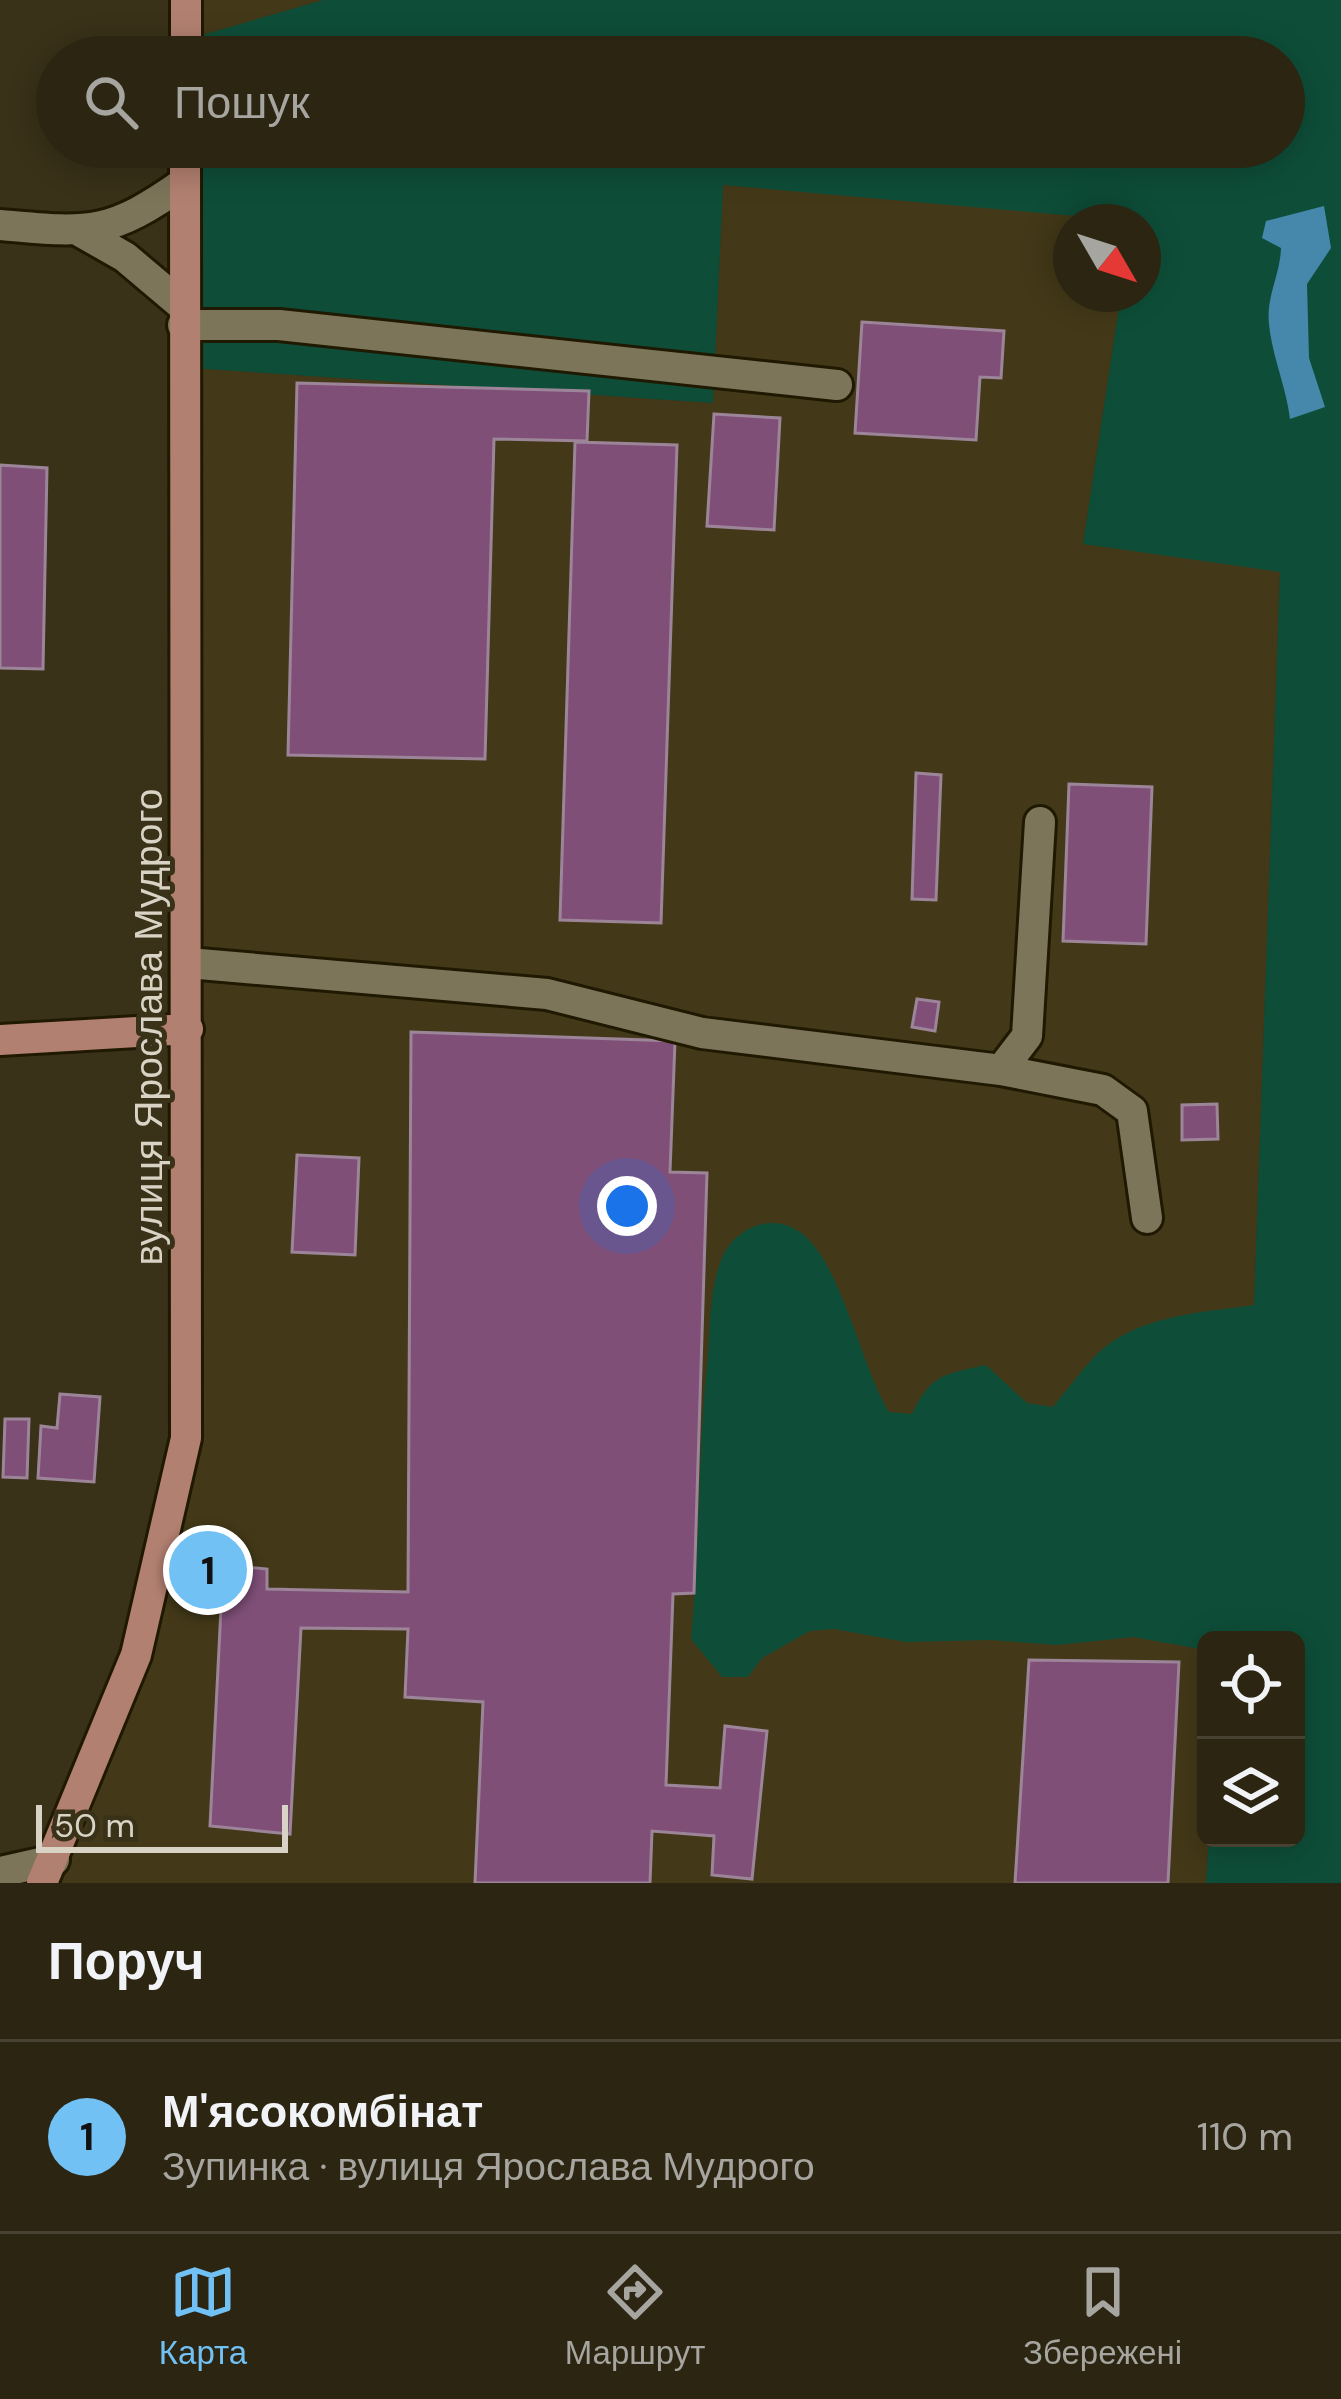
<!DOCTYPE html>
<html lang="uk">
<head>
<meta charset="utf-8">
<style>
  body { margin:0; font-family:"DM Sans",sans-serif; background:#332d1b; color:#f1f3f6 }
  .controls { position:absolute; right:36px; bottom:36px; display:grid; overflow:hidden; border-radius:18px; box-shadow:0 6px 30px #0003 }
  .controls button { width:108px; height:108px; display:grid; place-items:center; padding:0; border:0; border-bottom:3px solid #474232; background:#2b2512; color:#f1f3f6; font:60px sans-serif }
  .compass { position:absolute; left:1053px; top:204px; width:108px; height:108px; border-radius:50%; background:#2b2512; box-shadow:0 6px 30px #0003; rotate:129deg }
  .scale { position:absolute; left:36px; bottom:30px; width:252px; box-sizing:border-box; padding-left:12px; border:6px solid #d8d3c5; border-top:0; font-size:33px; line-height:42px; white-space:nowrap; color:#d8d3c5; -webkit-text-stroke:9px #393118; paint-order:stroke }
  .you { position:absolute; left:627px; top:1206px; width:42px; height:42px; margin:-30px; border:9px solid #fff; border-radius:50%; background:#1a73e8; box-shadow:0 0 0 18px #1a73e833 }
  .badge { display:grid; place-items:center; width:78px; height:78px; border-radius:50%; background:#71c1f5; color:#111; font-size:39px; font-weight:700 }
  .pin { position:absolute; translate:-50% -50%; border:6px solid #fff; box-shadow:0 3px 12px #0006 }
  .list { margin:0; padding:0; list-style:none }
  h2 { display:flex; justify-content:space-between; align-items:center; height:156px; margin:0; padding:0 48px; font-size:51px }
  h2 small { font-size:39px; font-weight:400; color:#a6a59f }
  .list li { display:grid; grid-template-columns:78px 1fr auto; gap:36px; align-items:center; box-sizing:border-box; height:192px; padding:0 48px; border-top:3px solid #474232 }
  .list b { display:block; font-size:45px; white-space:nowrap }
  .list p { margin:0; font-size:39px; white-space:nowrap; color:#a6a59f }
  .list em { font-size:39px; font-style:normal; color:#a6a59f }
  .icon { flex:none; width:66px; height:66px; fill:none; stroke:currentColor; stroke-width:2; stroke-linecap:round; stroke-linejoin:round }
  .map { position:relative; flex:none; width:1341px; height:1883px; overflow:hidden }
  .search { position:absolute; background:#2b2512; box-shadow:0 6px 30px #0003; left:36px; right:36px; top:36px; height:132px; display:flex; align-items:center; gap:30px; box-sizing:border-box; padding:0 42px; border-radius:66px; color:#a6a59f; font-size:45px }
  .sheet { height:348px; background:#2b2512 }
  nav { display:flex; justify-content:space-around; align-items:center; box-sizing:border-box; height:168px; border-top:3px solid #474232; background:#2b2512; font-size:33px; color:#a6a59f }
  nav a { display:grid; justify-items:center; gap:6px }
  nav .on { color:#71c1f5 }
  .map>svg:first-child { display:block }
  .built { fill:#433918 }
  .green { fill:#0e4e38 }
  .water { fill:#4588ab }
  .building { fill:#7f4f78; stroke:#9d8599; stroke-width:3 }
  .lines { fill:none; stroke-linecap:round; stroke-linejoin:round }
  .minor-casing { stroke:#201902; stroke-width:36 }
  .major-casing { stroke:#201902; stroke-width:36 }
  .minor { stroke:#7d755a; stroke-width:30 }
  .major { stroke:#b28070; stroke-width:30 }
  .labels { text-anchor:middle; stroke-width:10; stroke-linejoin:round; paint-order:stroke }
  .street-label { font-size:39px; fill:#d8d3c5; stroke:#393118 }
</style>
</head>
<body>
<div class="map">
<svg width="1341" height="1883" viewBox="0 0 1341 1883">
  <rect width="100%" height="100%" fill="#393118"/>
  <path class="built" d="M 198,0 L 323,0 L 199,36 Z
    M 723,185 L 1133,218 L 1132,222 L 1071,222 L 1071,294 L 1121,294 L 1083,544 L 1280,571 L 1254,1306 L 1206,1640 L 1206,1838 L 1209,1838 L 1206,1883 L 48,1883 L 192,1432 L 191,368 L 713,403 Z"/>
  <path class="green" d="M 323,0 L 1341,0 L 1341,1883 L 1206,1883 L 1209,1838 L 1296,1838 L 1296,1640 L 1206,1640 L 1206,1650 L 1133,1637 L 1057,1645 L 990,1640 L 906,1642 L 834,1629 L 810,1631 L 762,1658 L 748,1677 L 722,1677 L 691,1639 C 700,1544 698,1449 708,1355 C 710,1325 710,1292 720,1263 C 730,1231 769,1210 800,1232 C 841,1261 861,1367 889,1412 L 912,1414 C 931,1373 946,1374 986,1365 L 1027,1403 L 1053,1407 C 1067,1390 1080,1372 1095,1356 C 1136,1315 1200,1313 1254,1305 L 1280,572 L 1083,544 L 1121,294 L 1143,294 L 1143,222 L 723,185 L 713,403 L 191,368 L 196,147 L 1284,147 L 1284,57 L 199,57 L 199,36 Z"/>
  <path class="water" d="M 1324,206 L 1331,248 L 1307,284 L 1309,358 L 1325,407 L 1290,419 C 1286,386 1272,356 1269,324 C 1266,296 1280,276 1281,248 L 1262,238 L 1266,221 Z"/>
  <path class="building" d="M 862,322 L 1004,331 L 1001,378 L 980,377 L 976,440 L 855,433 Z
    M 297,383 L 589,391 L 587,441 L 494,439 L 485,759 L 288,755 Z
    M 714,414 L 780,418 L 774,530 L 707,526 Z
    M 575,442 L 677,445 L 661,923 L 560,920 Z
    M 0,465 L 47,468 L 43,669 L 0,668 Z
    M 916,773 L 941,775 L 936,900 L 912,899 Z
    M 1069,784 L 1152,787 L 1146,944 L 1063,941 Z
    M 917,999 L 939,1002 L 935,1031 L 912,1027 Z
    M 411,1032 L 675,1041 L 670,1172 L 707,1173 L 694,1593 L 673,1594 L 666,1785 L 720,1788 L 725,1726 L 767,1731 L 752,1879 L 712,1875 L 714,1836 L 652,1831 L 650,1883 L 475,1883 L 483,1702 L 405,1697 L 408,1629 L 301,1628 L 290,1834 L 210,1826 L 222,1589 L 243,1589 L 245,1567 L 267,1569 L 267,1589 L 408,1592 Z
    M 1217,1104 L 1218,1139 L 1182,1140 L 1182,1105 Z
    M 297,1155 L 359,1158 L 355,1255 L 292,1252 Z
    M 60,1394 L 100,1397 L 94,1482 L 38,1478 L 41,1426 L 57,1428 Z
    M 5,1419 L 29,1419 L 27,1478 L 3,1477 Z
    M 1029,1660 L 1179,1662 L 1168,1883 L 1015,1883 Z"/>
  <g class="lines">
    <g class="minor-casing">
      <path id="minor" d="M 0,225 C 90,233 109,236 185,182
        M 81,232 L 125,257 L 183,306
        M 183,325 L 279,325 L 837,385
        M 188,963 L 547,994 L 702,1033 L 1001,1070 L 1027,1036 L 1040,822
        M 1001,1070 L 1103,1090 L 1132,1111 L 1147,1218
        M 0,1872 L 54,1860"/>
    </g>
    <g class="major-casing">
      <path id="major" d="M 186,57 L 186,0
        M 0,1040 L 188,1029
        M 42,1883 L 136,1655 L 186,1438 L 185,147"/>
    </g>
    <use href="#minor" class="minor"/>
    <use href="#major" class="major"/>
  </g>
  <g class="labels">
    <g class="street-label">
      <text transform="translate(148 1027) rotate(-90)" y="14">вулиця Ярослава Мудрого</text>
    </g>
  </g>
</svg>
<div class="controls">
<button><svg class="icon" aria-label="locate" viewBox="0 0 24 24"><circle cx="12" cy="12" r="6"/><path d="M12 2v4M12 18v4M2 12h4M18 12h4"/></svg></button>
<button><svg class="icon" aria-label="layers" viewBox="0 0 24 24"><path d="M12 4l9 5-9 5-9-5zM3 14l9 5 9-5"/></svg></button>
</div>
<svg class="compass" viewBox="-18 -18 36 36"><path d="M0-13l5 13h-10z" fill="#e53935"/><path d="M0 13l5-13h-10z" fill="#a6a59f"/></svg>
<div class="scale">50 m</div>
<div class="you"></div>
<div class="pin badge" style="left:208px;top:1570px">1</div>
<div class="search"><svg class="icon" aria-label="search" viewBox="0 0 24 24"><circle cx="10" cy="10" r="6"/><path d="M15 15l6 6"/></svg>Пошук</div>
</div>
<section class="sheet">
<h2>Поруч<small></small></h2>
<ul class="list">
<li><span class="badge">1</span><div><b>М'ясокомбінат</b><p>Зупинка · вулиця Ярослава Мудрого</p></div><em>110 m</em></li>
</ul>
</section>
<nav>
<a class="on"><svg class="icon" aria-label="map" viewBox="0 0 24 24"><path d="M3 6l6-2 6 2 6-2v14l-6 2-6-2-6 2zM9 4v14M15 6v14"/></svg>Карта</a>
<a><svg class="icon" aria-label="directions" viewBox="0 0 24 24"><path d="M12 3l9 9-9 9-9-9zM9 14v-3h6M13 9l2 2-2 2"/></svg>Маршрут</a>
<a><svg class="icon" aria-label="saved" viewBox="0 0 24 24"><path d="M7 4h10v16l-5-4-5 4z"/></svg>Збережені</a>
</nav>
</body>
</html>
